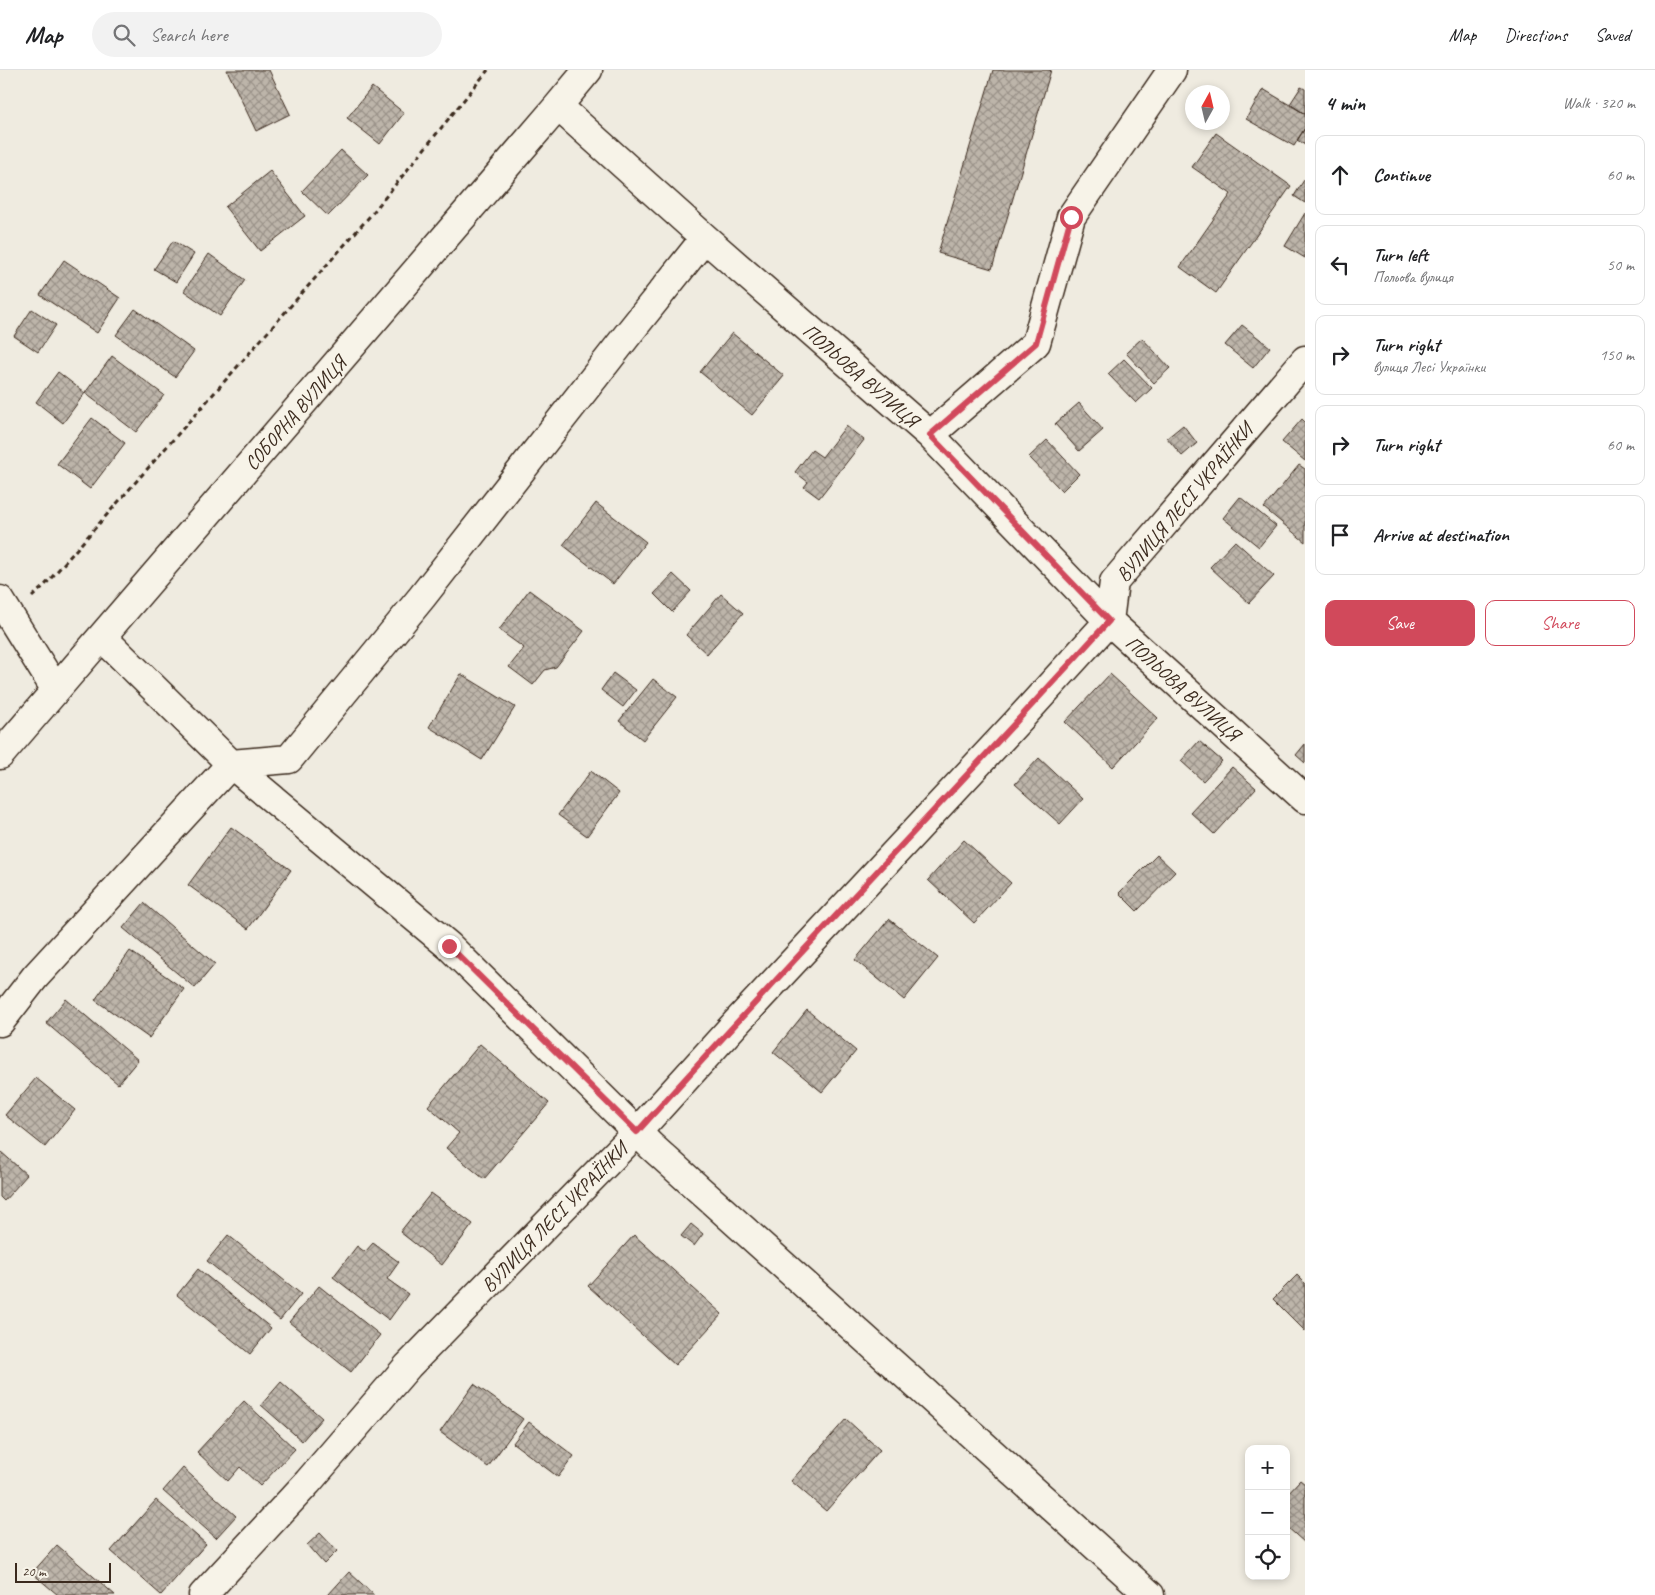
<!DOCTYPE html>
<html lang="en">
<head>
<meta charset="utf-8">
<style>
  body { margin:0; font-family:Caveat,sans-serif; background:#f2f2f2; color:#202124 }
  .controls { position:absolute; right:15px; bottom:15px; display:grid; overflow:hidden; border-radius:10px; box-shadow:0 2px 8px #0003 }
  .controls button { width:45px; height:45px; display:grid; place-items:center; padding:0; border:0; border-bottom:1px solid #e0e0e0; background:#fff; color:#202124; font:25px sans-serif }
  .compass { position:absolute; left:1185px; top:15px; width:45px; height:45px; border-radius:50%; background:#fff; box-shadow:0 2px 8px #0003; rotate:8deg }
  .scale { position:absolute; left:15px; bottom:12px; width:96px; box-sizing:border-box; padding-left:5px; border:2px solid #3b2a1e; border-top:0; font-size:14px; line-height:18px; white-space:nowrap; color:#3b2a1e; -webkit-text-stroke:4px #f7f3e8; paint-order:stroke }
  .stop { position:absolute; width:15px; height:15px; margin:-11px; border:4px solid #d1495b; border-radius:50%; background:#fff }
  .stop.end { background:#d1495b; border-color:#fff; box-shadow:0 1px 5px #0008 }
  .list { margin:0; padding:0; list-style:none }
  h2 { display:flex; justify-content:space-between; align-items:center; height:65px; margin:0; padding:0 20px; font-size:21px }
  h2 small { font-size:16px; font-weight:400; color:#757577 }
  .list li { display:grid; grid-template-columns:32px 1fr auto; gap:15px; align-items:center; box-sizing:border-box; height:80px; margin:0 10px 10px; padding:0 10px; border:1px solid #e0e0e0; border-radius:10px }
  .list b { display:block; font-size:19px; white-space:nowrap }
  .list p { margin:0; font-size:16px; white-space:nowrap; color:#757577 }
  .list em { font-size:16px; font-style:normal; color:#757577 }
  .actions { display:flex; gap:10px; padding:15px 20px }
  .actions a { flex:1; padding:11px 0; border:1px solid #d1495b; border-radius:10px; text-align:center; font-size:18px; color:#d1495b }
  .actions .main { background:#d1495b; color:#fff }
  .icon { flex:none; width:28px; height:28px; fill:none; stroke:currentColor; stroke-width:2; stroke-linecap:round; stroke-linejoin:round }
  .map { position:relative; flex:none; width:1305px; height:1525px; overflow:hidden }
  header { display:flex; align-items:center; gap:30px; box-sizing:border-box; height:70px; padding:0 25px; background:#fff; border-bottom:1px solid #e0e0e0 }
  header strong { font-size:24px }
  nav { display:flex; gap:28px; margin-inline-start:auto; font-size:18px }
  .search { width:350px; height:45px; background:#f2f2f2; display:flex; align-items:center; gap:12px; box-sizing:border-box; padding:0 18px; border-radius:28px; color:#757577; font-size:19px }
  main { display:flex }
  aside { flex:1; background:#fff }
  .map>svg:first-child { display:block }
  .building { fill:url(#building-cross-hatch); stroke:#3b2a1e }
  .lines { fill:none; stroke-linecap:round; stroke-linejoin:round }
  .minor-casing { stroke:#3b2a1e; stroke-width:31 }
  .path { stroke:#3b2a1e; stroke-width:3; stroke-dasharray:5 4; stroke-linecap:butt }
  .minor { stroke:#f7f3e8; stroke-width:28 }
  .route { stroke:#d1495b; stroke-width:6 }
  .labels { text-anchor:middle; stroke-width:4; stroke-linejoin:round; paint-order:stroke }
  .street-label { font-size:20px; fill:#3b2a1e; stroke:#f7f3e8 }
</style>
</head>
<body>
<header>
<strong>Map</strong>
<div class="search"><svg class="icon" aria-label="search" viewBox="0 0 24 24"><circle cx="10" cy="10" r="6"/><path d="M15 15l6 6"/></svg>Search here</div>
<nav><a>Map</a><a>Directions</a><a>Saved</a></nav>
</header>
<main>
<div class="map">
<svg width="1305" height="1525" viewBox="0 0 1305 1525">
  <defs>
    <pattern id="building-cross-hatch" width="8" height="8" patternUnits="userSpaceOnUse" patternTransform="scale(1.25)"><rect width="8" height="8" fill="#bdb5aa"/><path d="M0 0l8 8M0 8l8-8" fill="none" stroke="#9b938a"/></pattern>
  </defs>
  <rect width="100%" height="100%" fill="#efebe0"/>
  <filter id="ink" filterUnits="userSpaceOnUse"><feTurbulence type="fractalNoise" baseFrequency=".02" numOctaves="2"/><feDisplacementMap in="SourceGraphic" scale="10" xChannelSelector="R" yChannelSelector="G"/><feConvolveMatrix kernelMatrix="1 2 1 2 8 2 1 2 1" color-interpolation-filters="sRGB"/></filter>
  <g filter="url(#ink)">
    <path class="building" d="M 227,0 L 269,0 L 290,44 L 256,61 Z
      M 993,0 L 1051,0 L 992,199 L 938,183 Z
      M 372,17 L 404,43 L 380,74 L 347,48 Z
      M 1301,17 L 1305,19 L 1305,44 L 1290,34 Z
      M 1263,19 L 1305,44 L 1305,58 L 1294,76 L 1246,49 Z
      M 1305,58 L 1305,75 L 1297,70 Z
      M 1216,63 L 1291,116 L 1216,223 L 1180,197 L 1231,124 L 1192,97 Z
      M 341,80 L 368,105 L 328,146 L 302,121 Z
      M 270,101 L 305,146 L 260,181 L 225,137 Z
      M 1304,110 L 1305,111 L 1305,133 L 1294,126 Z
      M 1305,143 L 1305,188 L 1285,176 Z
      M 173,171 L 194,184 L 176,212 L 154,199 Z
      M 209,184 L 245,210 L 220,246 L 184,221 Z
      M 64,190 L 120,228 L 97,263 L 40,225 Z
      M 32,239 L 56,255 L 38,282 L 14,266 Z
      M 135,239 L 194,281 L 175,307 L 116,265 Z
      M 1242,255 L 1270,277 L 1253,298 L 1225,275 Z
      M 732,263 L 784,306 L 752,345 L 700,302 Z
      M 1142,268 L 1170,298 L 1154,313 L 1126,283 Z
      M 112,286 L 164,325 L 136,362 L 85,323 Z
      M 1124,289 L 1152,318 L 1136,333 L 1108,304 Z
      M 58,302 L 85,323 L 63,353 L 36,332 Z
      M 1079,333 L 1103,360 L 1079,381 L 1055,354 Z
      M 92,348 L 125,373 L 90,419 L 57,394 Z
      M 1302,349 L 1305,352 L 1305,391 L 1282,372 Z
      M 1183,355 L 1197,373 L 1182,386 L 1167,368 Z
      M 846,356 L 864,370 L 819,428 L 804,417 L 808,412 L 795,402 L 812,380 L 822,387 Z
      M 1047,370 L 1079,404 L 1062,421 L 1029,387 Z
      M 1299,395 L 1305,399 L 1305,472 L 1264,438 Z
      M 1240,427 L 1276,456 L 1259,477 L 1223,448 Z
      M 596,433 L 646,472 L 613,514 L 563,475 Z
      M 1235,471 L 1274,506 L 1249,533 L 1210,497 Z
      M 673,504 L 691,521 L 672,542 L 654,524 Z
      M 529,520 L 584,561 L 556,597 L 545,600 L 533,615 L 509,597 L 524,578 L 499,560 Z
      M 721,524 L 743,543 L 707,584 L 686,565 Z
      M 613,603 L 636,620 L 623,637 L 601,620 Z
      M 461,604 L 515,637 L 482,690 L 429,657 Z
      M 1110,604 L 1158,648 L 1113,697 L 1065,652 Z
      M 653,609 L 677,627 L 643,670 L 619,651 Z
      M 1199,671 L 1222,691 L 1203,711 L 1181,691 Z
      M 1305,674 L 1305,693 L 1296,685 Z
      M 1039,688 L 1083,729 L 1060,754 L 1015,714 Z
      M 1232,697 L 1256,718 L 1214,764 L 1190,742 Z
      M 591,701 L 619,723 L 587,766 L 558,745 Z
      M 231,757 L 291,800 L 248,859 L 188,815 Z
      M 964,770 L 1011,813 L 974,853 L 928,810 Z
      M 1157,785 L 1175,802 L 1137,841 L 1119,823 Z
      M 144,833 L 215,894 L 195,918 L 123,858 Z
      M 889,849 L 938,888 L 904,930 L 855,890 Z
      M 130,881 L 184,919 L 149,968 L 95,930 Z
      M 66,929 L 138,990 L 118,1014 L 46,953 Z
      M 807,940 L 856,981 L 822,1022 L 773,982 Z
      M 480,974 L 549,1033 L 484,1109 L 446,1078 L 459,1063 L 428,1036 Z
      M 36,1008 L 75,1040 L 45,1077 L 5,1045 Z
      M 0,1081 L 27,1105 L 4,1131 L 0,1127 Z
      M 431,1123 L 473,1154 L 442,1195 L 400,1162 Z
      M 691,1154 L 703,1164 L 694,1176 L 681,1166 Z
      M 228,1165 L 301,1224 L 280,1250 L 207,1191 Z
      M 634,1165 L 722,1244 L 675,1295 L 588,1216 Z
      M 373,1173 L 399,1192 L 387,1209 L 408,1224 L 389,1250 L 333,1207 L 357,1176 L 365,1182 Z
      M 198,1199 L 271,1258 L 250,1284 L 177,1225 Z
      M 1297,1205 L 1305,1213 L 1305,1261 L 1273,1229 Z
      M 319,1216 L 380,1265 L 351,1302 L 289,1252 Z
      M 281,1312 L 322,1348 L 302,1371 L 261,1335 Z
      M 474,1314 L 523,1349 L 488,1397 L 440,1362 Z
      M 244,1331 L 295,1379 L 260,1416 L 240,1397 L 228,1411 L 197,1382 Z
      M 846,1349 L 880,1380 L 826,1441 L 791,1411 Z
      M 529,1352 L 574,1386 L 558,1407 L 513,1373 Z
      M 183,1398 L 236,1446 L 216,1468 L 163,1421 Z
      M 1300,1410 L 1305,1414 L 1305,1473 L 1286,1456 L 1286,1425 Z
      M 156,1430 L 206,1474 L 161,1525 L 111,1481 Z
      M 320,1463 L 337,1481 L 324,1494 L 307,1475 Z
      M 57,1475 L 115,1525 L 58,1525 L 32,1503 Z
      M 349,1502 L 374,1525 L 328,1525 Z"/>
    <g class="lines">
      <g class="minor-casing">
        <path id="minor" d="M 558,36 L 705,168 L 930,365 L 1109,551 L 1305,729
          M 930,365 L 1036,273 L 1071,147 L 1172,0
          M 0,530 L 56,620
          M 102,567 L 231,694 L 449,876 L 651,1076 L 1150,1525
          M 0,685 L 558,36 L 588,0
          M 0,952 L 35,907 L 231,694 L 289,689 L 422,527 L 629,263 L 705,168
          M 203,1525 L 308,1412 L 408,1296 L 637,1062 L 736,953 L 1017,652 L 1109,551 L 1114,512 L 1305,290"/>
      </g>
      <path class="path" d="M 32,527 L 45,515 L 370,146 L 488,0"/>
      <use href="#minor" class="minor"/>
    </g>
  </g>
  <g class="lines" filter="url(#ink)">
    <path class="route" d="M 449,876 L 637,1062 C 792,890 953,722 1109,551 L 930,365 L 1036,273 L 1071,147"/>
  </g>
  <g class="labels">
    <g class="street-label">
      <text transform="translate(861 305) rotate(41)" y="7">ПОЛЬОВА ВУЛИЦЯ</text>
      <text transform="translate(295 343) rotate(-49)" y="7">СОБОРНА ВУЛИЦЯ</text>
      <text transform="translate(1184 432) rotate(-50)" y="7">ВУЛИЦЯ ЛЕСІ УКРАЇНКИ</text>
      <text transform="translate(1183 618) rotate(42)" y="7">ПОЛЬОВА ВУЛИЦЯ</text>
      <text transform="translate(554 1147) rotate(-46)" y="7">ВУЛИЦЯ ЛЕСІ УКРАЇНКИ</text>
    </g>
  </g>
</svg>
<div class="controls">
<button>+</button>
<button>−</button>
<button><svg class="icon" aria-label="locate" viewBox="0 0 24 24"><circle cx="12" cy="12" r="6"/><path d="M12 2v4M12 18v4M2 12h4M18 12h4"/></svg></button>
</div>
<svg class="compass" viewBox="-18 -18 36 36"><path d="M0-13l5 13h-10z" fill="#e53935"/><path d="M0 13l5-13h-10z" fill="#757577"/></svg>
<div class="scale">20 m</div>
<div class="stop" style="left:1071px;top:147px"></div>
<div class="stop end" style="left:449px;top:876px"></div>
</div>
<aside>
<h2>4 min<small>Walk · 320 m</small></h2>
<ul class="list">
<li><svg class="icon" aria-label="ahead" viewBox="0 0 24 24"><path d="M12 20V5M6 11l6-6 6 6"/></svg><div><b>Continue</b></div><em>60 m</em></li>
<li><svg class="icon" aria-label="left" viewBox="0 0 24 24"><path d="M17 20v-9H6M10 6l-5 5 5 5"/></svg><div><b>Turn left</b><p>Польова вулиця</p></div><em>50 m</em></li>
<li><svg class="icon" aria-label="right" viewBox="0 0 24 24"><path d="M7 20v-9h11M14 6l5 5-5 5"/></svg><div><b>Turn right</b><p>вулиця Лесі Українки</p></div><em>150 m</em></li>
<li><svg class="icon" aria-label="right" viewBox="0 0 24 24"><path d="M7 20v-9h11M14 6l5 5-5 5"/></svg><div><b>Turn right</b></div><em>60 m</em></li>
<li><svg class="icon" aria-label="arrive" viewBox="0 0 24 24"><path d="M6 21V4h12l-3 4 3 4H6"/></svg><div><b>Arrive at destination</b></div></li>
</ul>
<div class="actions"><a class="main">Save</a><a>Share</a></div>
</aside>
</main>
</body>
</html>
